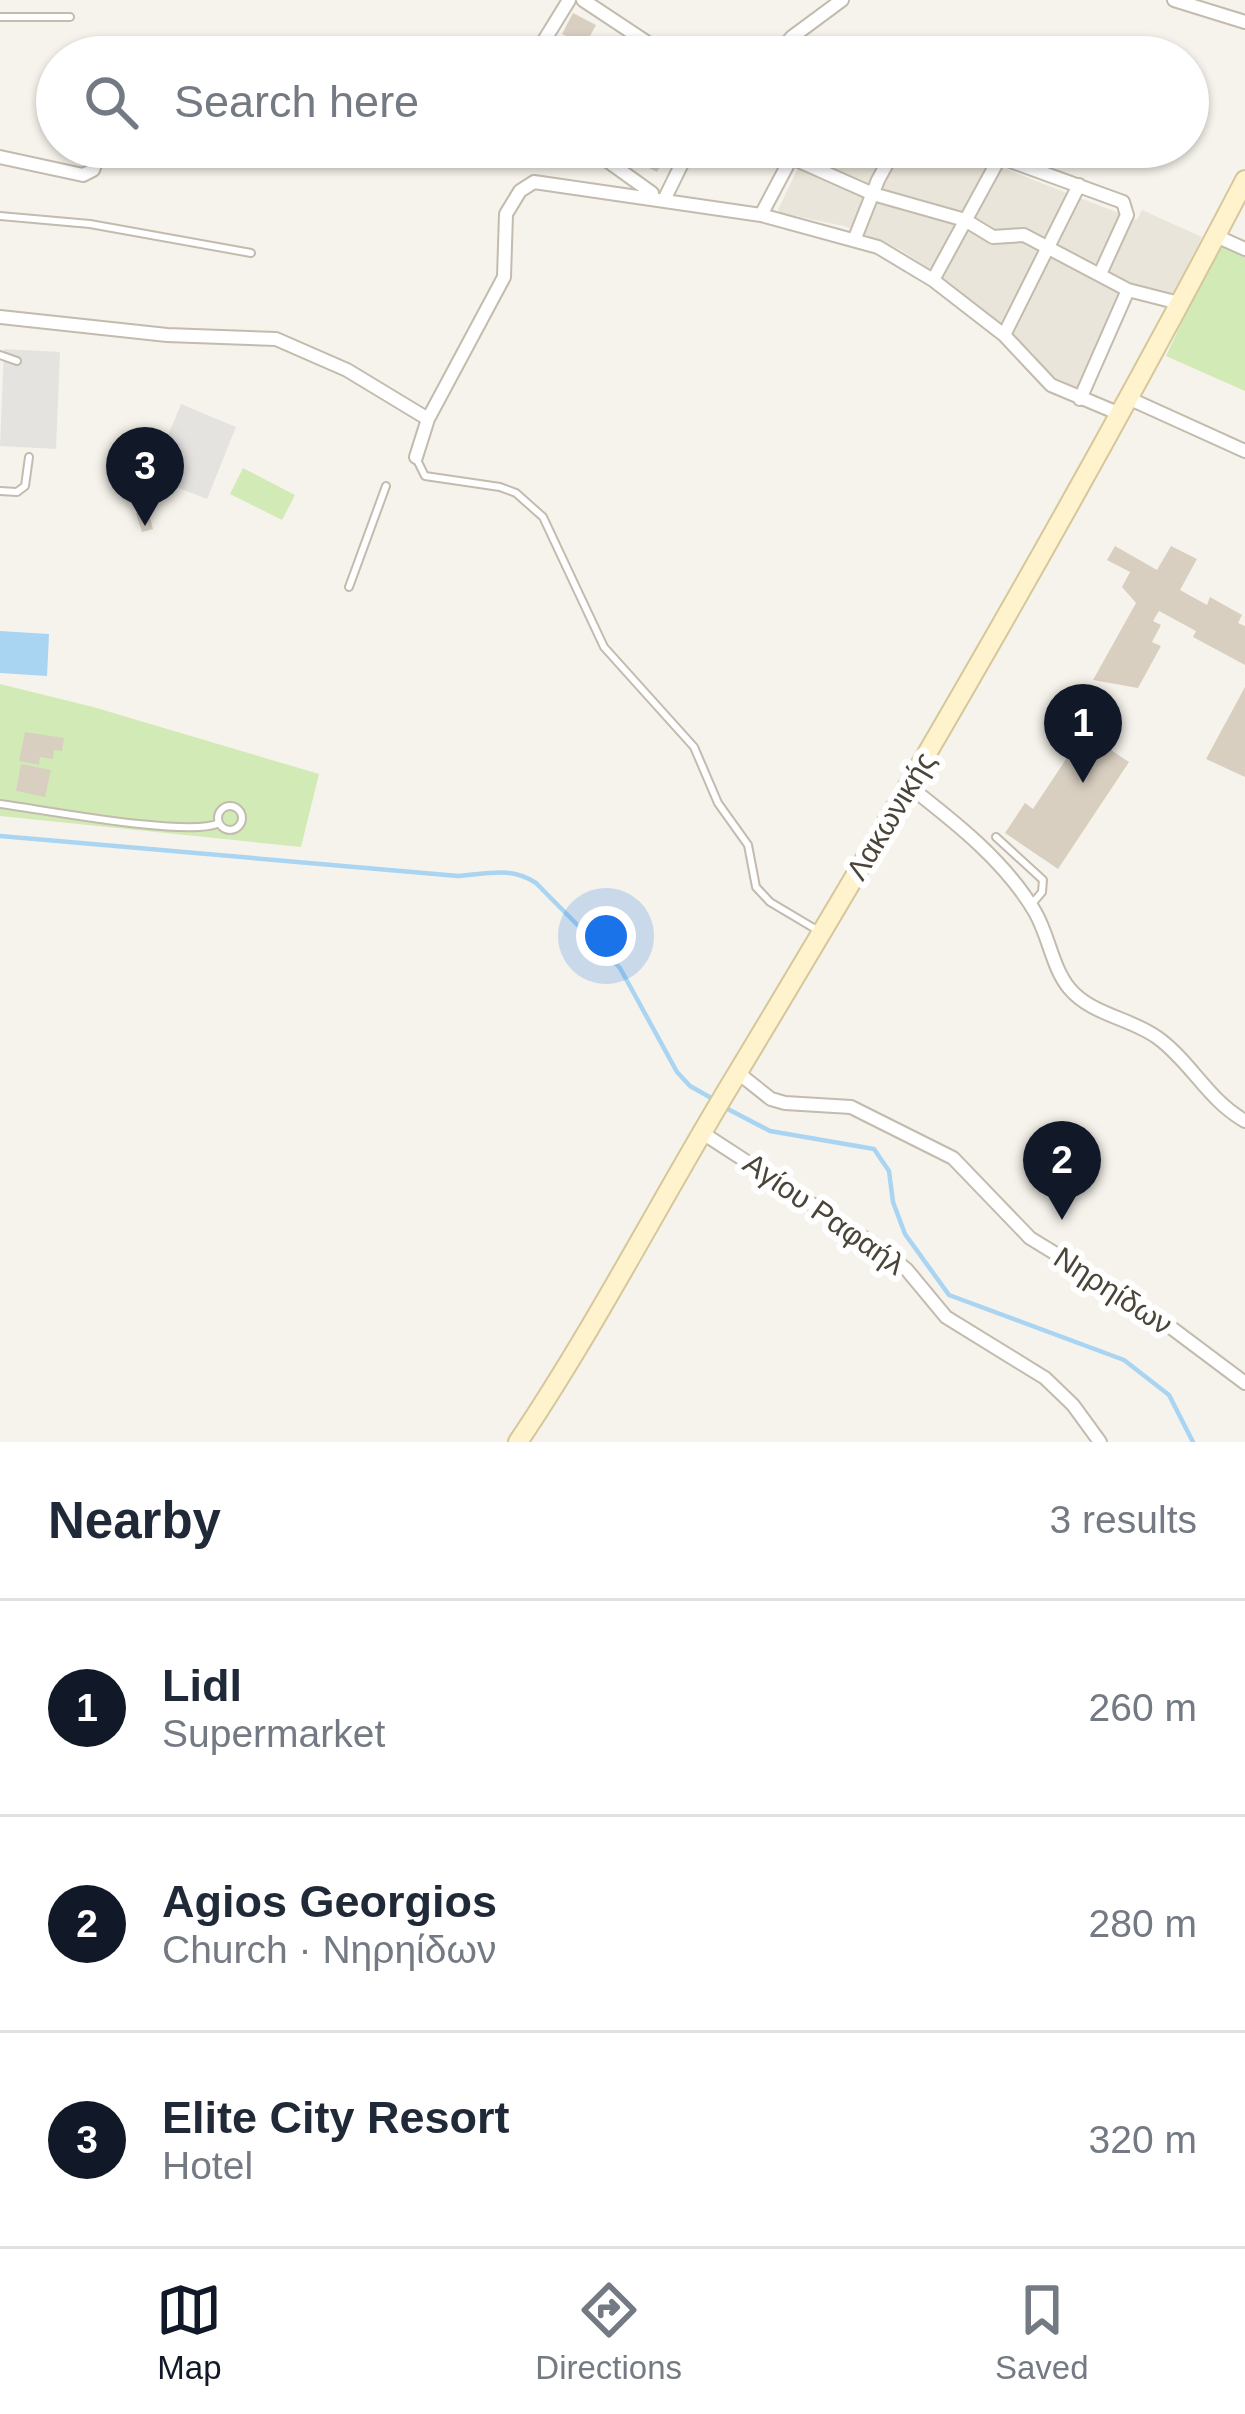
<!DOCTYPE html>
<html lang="en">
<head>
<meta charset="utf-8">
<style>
  body { margin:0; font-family:Helvetica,sans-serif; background:#f2f2f3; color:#1f2937 }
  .you { position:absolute; left:606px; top:936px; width:42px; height:42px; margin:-30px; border:9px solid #fff; border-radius:50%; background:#1a73e8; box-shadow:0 0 0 18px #1a73e833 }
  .badge { display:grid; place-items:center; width:78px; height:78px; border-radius:50%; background:#111827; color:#fff; font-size:39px; font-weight:700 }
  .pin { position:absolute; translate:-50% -99px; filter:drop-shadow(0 3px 6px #0008) }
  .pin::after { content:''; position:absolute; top:63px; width:42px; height:36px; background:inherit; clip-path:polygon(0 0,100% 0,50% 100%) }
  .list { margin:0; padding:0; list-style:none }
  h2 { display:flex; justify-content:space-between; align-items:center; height:156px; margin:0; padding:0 48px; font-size:51px }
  h2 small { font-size:39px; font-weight:400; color:#747a83 }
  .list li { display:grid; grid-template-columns:78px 1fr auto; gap:36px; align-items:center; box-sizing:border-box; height:216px; padding:0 48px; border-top:3px solid #e0e1e3 }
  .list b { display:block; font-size:45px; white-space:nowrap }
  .list p { margin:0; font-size:39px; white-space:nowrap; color:#747a83 }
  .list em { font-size:39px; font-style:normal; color:#747a83 }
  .icon { flex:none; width:66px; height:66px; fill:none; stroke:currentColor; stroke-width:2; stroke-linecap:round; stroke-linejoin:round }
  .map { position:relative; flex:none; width:1245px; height:1442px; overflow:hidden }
  .search { position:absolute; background:#fff; box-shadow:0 3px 9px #0004; left:36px; right:36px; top:36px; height:132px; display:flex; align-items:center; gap:30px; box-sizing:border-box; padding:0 42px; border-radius:66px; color:#747a83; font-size:45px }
  .sheet { height:804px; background:#fff }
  nav { display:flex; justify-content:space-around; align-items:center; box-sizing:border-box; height:168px; border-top:3px solid #e0e1e3; background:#fff; font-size:33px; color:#747a83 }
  nav a { display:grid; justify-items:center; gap:6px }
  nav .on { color:#111827 }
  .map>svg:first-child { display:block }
  .residential { fill:#eae5da }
  .green { fill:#d2eab5 }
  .parking { fill:#e5e3e0 }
  .water { fill:#a9d4f2 }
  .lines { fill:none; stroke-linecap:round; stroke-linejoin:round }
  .stream { stroke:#a9d4f2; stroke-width:4.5 }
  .building { fill:#d8cfc1 }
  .service-casing { stroke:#c2bbae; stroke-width:10 }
  .minor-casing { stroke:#c2bbae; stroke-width:16 }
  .secondary-casing { stroke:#d6c79b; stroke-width:22 }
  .service { stroke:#fff; stroke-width:6 }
  .minor { stroke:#fff; stroke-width:12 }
  .secondary { stroke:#fff3cd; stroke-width:18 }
  .labels { text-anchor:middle; stroke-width:12; stroke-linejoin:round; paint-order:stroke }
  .street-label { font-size:30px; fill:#4b4439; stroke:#fff }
</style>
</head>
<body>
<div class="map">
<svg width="1245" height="1442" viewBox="0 0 1245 1442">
  <rect width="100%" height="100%" fill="#f6f3ec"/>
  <path class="residential" d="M 808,147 L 948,147 L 1137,220 L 1142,210 L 1202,237 L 1173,294 L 1129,284 L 1078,388 L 1040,370 L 1033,353 L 943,278 L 901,250 L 844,226 L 781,213 L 778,210 Z"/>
  <path class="green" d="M 1218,245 L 1245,257 L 1245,391 L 1166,356 Z
    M 243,468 L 295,495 L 282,520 L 230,494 Z
    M 0,684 L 93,707 L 319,774 L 301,847 L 0,816 Z"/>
  <path class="parking" d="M 4,349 L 60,352 L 56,449 L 0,446 Z
    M 181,404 L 236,427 L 207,499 L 151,477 Z"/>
  <path class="water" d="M 0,631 L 49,634 L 47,676 L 0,673 Z"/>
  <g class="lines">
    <path class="stream" d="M 0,836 L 458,876 C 487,874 510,866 536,883 L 620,968 L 677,1072 L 690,1086 L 713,1099
      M 722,1106 L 770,1131 L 874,1149 L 889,1171 L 893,1202 L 905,1234 L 949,1295 L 1124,1360 L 1169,1395 L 1193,1442"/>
  </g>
  <path class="building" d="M 573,13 L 596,25 L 590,36 L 614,49 L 619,37 L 640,49 L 636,57 L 550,57 L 558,41 L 569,47 L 573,39 L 562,34 Z
    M 644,147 L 668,151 L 657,172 L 643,165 L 650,150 Z
    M 148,510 L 153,529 L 142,532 L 136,513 Z
    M 1115,546 L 1157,570 L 1171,546 L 1197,559 L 1180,590 L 1207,605 L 1210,597 L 1242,615 L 1238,623 L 1245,626 L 1245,665 L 1193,637 L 1196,631 L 1159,611 L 1153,621 L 1161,625 L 1152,642 L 1161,646 L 1138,688 L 1093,680 L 1136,603 L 1122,587 L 1130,572 L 1107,560 Z
    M 1245,687 L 1245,777 L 1206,759 Z
    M 25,732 L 64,738 L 62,751 L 54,750 L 53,759 L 40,757 L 39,765 L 19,761 Z
    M 1084,732 L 1129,762 L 1058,869 L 1005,833 L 1025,803 L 1033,809 Z
    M 21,764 L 51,770 L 45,797 L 16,791 Z"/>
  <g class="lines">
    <g class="service-casing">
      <path id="service" d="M 0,17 L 70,17
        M 0,216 L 90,224 L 251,253
        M 0,355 L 17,361
        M 417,460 L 425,476 L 500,487 L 516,493 L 543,517 L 604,647 L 694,747 L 718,803 L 748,845 L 756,887 L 770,902 L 817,930
        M 0,491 L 17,492 L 25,486 L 29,457
        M 349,587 L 386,486
        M 0,804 C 40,809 190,838 219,823
        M218 818a12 12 0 1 1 24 0a12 12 0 1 1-24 0Z
        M 996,837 L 1043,880 L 1042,892 L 1031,905"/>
    </g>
    <g class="minor-casing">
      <path id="minor" d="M 583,0 L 669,57
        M 1174,0 L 1245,22
        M 534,57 L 569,0
        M 774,57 L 792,37 L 842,0
        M 588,147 L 652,193
        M 972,147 L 1123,202 L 1127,215 L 1100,274
        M 0,157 L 83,175 L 93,170 L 102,147
        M 792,158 L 873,194 L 965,220 L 993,237 L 1024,235 L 1128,290 L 1179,303
        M 664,200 L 690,147
        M 761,215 L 797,147
        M 1216,236 L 1245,249
        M 855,238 L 878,180 L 896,147
        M 933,280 L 1000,157
        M 0,317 L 167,335 L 276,339 L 347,370 L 428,419
        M 1004,335 L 1079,185
        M 1128,398 L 1245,451
        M 1080,399 L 1128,290
        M 416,457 L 428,419 L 504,277 L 506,214 L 520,191 L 534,182 L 761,215 L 878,247 L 933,280 L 1004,335 L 1051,385 L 1120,414
        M 910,787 C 955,822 1006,862 1035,912 C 1049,936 1052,967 1069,988 C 1091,1015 1131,1018 1158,1038 C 1191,1062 1208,1100 1245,1121
        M 737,1072 L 771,1099 L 785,1103 L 851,1107 L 953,1158 L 1030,1238 L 1149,1311 L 1245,1383
        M 701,1132 L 884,1251 L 907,1270 L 946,1317 L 1045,1378 L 1073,1405 L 1100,1442"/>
    </g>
    <g class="secondary-casing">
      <path id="secondary" d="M 518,1442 C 596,1326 660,1201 732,1082 C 911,785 1085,487 1245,180"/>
    </g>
    <use href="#service" class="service"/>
    <use href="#minor" class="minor"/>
    <use href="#secondary" class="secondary"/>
  </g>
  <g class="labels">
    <g class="street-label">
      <text transform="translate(891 816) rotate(-59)" y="10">Λακωνικής</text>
      <text transform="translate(824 1214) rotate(35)" y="10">Αγίου Ραφαήλ</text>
      <text transform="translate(1113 1291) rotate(33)" y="10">Νηρηίδων</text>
    </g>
  </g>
</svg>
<div class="you"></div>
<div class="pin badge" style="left:1083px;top:783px">1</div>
<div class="pin badge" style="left:1062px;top:1220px">2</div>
<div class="pin badge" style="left:145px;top:526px">3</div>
<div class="search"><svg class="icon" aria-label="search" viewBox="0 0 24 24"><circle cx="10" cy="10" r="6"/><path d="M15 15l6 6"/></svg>Search here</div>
</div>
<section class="sheet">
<h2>Nearby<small>3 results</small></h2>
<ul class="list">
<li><span class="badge">1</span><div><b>Lidl</b><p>Supermarket</p></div><em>260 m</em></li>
<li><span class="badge">2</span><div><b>Agios Georgios</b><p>Church · Νηρηίδων</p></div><em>280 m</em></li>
<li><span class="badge">3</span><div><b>Elite City Resort</b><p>Hotel</p></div><em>320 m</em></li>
</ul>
</section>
<nav>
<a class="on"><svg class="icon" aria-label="map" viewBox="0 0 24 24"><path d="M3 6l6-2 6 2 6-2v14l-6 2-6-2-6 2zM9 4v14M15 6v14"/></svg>Map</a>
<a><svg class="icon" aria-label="directions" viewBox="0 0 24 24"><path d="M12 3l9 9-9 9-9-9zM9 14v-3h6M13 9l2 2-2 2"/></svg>Directions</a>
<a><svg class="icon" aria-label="saved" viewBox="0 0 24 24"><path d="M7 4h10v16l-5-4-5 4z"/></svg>Saved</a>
</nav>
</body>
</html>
